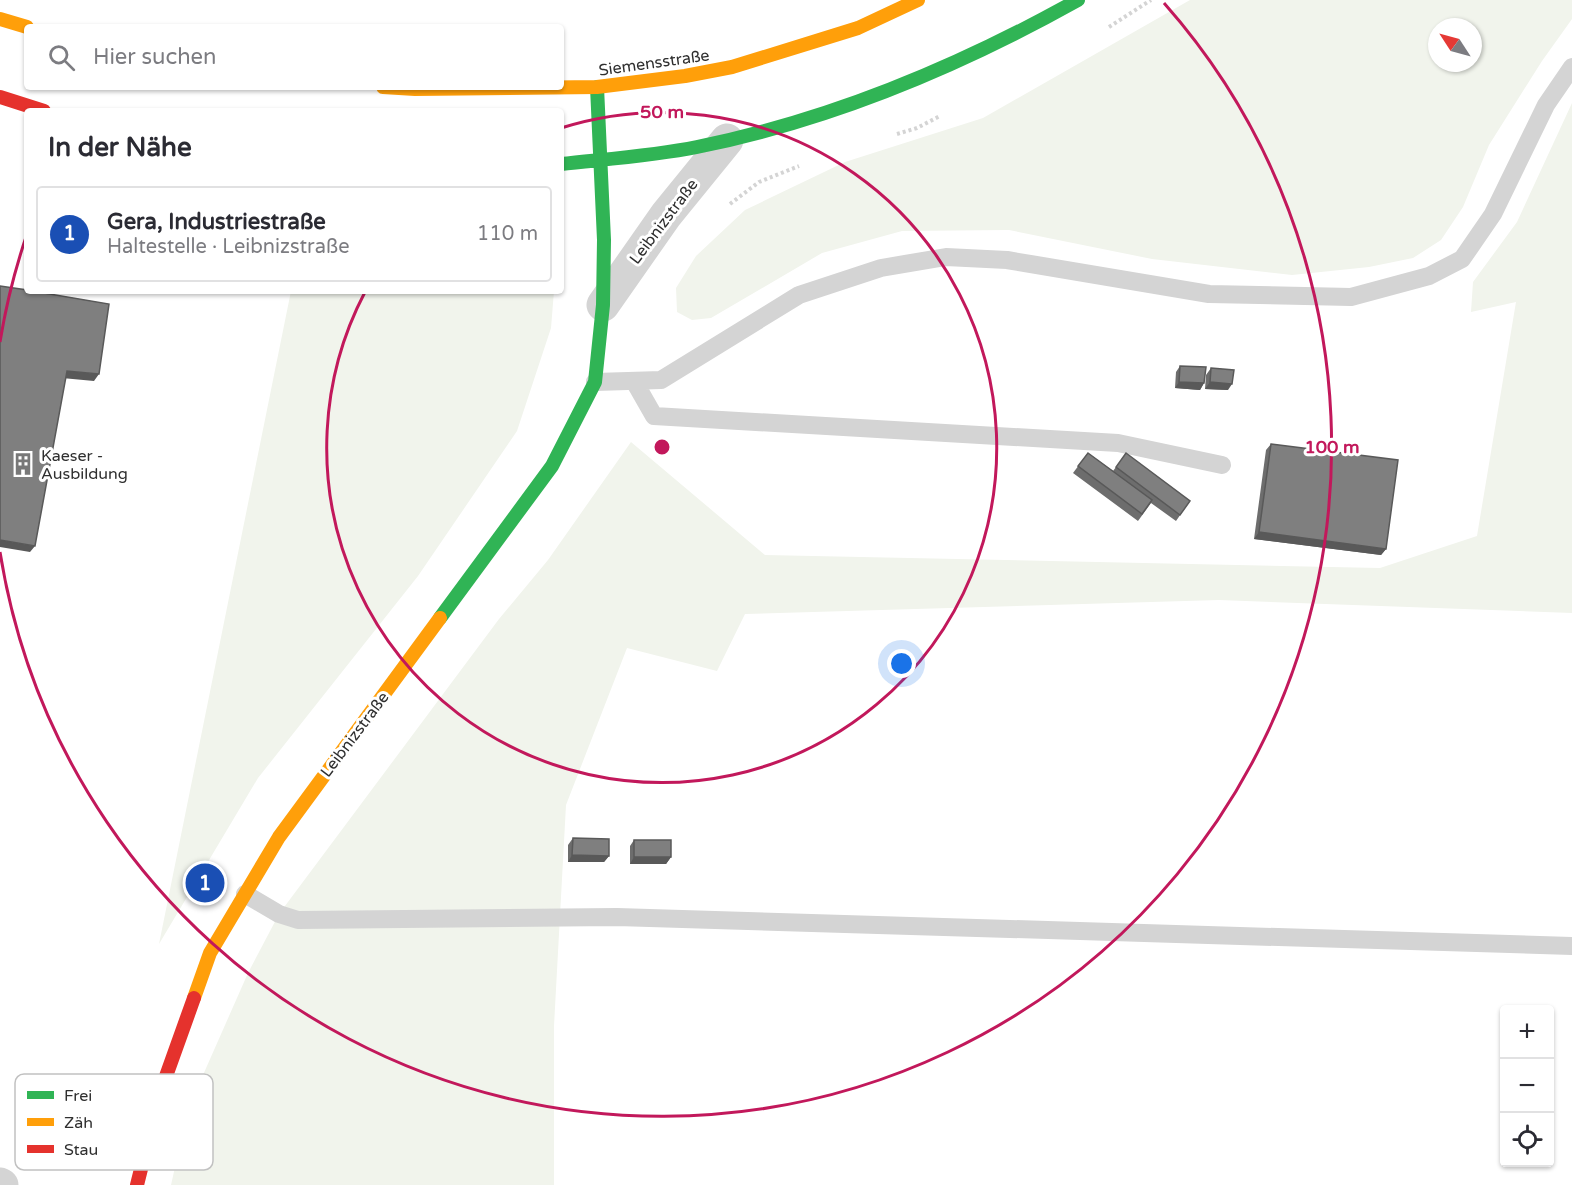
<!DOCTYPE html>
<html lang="de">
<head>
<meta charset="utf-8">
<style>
  body { margin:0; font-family:"Varela Round",sans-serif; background:#f7f7f7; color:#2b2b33 }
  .controls { position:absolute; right:18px; bottom:18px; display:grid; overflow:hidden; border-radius:6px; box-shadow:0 2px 4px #0004 }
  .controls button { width:54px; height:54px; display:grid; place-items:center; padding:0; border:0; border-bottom:2px solid #e1e1e2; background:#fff; color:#2b2b33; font:30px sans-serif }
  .compass { position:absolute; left:1428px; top:18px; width:54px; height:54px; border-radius:50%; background:#fff; box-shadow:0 2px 4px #0004; rotate:306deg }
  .you { position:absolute; left:902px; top:664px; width:21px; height:21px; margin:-15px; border:4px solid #fff; border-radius:50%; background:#1a73e8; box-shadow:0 0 0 9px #1a73e833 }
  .badge { display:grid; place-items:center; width:39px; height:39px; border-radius:50%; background:#787878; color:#fff; font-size:20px; font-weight:700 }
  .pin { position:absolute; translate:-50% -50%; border:3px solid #fff; box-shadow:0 2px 6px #0006 }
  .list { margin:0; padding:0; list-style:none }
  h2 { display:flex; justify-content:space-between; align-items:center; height:78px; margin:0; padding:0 24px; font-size:26px }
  h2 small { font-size:20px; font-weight:400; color:#7c7c81 }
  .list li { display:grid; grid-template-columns:39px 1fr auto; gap:18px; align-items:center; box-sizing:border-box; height:96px; margin:0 12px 12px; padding:0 12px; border:2px solid #e1e1e2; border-radius:6px }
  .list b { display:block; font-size:22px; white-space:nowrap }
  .list p { margin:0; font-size:20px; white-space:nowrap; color:#7c7c81 }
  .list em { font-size:20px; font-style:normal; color:#7c7c81 }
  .icon { flex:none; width:33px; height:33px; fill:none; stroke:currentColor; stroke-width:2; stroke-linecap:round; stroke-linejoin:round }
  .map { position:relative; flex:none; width:1572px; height:1185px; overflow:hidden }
  .search { position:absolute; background:#fff; box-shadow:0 2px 4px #0004; left:24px; top:24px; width:540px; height:66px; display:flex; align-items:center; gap:15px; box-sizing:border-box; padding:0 21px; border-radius:6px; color:#7c7c81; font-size:22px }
  .panel { position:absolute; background:#fff; box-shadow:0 2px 4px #0004; left:24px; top:108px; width:540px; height:186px; border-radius:6px }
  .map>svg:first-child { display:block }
  .grass { fill:#f1f4ec; fill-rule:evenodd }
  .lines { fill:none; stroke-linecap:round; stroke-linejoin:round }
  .path { stroke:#d4d4d4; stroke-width:4; stroke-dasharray:3 3; stroke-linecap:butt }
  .lane { stroke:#d4d4d4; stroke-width:18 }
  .street { stroke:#d4d4d4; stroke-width:33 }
  .fast { stroke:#30b455; stroke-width:14 }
  .slow { stroke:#ff9f0a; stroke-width:14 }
  .jam { stroke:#e5322d; stroke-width:14 }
  .wall { fill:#6d6d6d }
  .shaded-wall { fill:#595959 }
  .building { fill:#7f7f7f; stroke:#595959; stroke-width:1.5 }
  .ring { fill:none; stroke:#c2185b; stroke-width:3 }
  .labels { text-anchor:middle; stroke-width:6; stroke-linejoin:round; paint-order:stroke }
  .street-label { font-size:16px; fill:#2f2f2f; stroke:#fff }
  .poi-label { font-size:16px; fill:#2f2f2f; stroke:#fff; text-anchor:start }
  .key { fill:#fff; stroke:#c1c1c1; stroke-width:1.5 }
  .key-label { font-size:16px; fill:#2f2f2f }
  .centre { fill:#c2185b; stroke:#fff; stroke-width:3 }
  .ring-label { font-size:18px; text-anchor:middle; font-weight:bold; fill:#c2185b; stroke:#fff; stroke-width:6; stroke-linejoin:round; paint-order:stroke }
</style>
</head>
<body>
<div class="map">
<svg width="1572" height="1185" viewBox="0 0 1572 1185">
  <rect width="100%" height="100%" fill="#fff"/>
  <path class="grass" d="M 1190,0 L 1572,0 L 1572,19 L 1542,61 L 1489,145 L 1463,207 L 1441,240 L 1413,258 L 1369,267 L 1292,275 L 1152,259 L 1009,230 L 902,231 L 822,253 L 711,318 L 692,320 L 677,312 L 676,288 L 696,256 L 745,210 L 845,162 L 983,118 ZM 1437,27 L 1473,27 L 1473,63 L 1437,63 Z
    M 1572,103 L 1572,613 L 1219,600 L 745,614 L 717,671 L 627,648 L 566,805 L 554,1026 L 554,1185 L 171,1185 L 188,1109 L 248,973 L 279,914 L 499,619 L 548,560 L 631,442 L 765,555 L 1380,568 L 1477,536 L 1516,302 L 1471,312 L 1473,282 L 1517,222 Z
    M 291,291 L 554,291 L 551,328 L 517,431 L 418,576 L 258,778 L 159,944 Z"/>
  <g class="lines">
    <path class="path" d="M 1109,27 L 1151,0
      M 897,134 L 917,128 L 940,116
      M 730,204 L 759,182 L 799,166"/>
    <path class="lane" d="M 634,381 L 654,416 L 1118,443 L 1222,465
      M 595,382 L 661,380 L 799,295 L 881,268 L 946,257 L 1007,260 L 1209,294 L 1351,297 L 1429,276 L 1462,259 L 1493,214 L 1546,105 L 1572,67
      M 245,894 L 279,914 L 298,920 L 617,917 L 1572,946"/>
    <path class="street" d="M 603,305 L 666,215 L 727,140
      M 0,1184 L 2,1185"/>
    <path class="fast" d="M 561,164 C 606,159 652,156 697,147 C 832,120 958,67 1078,0
      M 440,618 L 552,466 L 595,382 L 603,305 L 604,240 L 597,87"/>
    <path class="slow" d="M 0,19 L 27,27
      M 383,87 L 415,89 L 597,87 L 685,76 L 732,67 L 858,28 L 918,0
      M 194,998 L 210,953 L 279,837 L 440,618"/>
    <path class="jam" d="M 0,97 L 44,111
      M 137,1185 L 160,1093 L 194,998"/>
  </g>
  <path class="wall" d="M 1180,366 L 1204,383 L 1200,390 L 1175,388 L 1176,372 Z
    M 1211,368 L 1228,390 L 1205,389 L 1206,375 Z
    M 1271,444 L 1386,549 L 1381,555 L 1254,539 L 1266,450 Z
    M 1088,453 L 1113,471 L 1116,467 L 1190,501 L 1176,521 L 1151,503 L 1138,521 L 1073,473 Z
    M 573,838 L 609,856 L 604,862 L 568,862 L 568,845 Z
    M 634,840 L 671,857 L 666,864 L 630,864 L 630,846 Z"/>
  <path class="shaded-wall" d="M 67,371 L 99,374 L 94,381 L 62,378 Z
    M 1179,382 L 1204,383 L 1200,390 L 1175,388 Z
    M 1210,382 L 1232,384 L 1228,390 L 1205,389 Z
    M 1259,532 L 1386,549 L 1381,555 L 1254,539 Z
    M 0,540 L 35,546 L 30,552 L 0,547 Z
    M 572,855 L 609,856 L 604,862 L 568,862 Z
    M 634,857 L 671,857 L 666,864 L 630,864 Z"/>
  <path class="building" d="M 0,286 L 27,290 L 27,291 L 32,291 L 109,304 L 99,374 L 67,371 L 35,546 L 0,540 Z
    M 1180,366 L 1206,367 L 1204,383 L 1179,382 Z
    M 1211,368 L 1234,370 L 1232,384 L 1210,382 Z
    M 1271,444 L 1398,460 L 1386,549 L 1259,532 Z
    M 1088,453 L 1152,500 L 1142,514 L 1078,466 Z
    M 1126,453 L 1190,501 L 1180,515 L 1116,467 Z
    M 573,838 L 609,839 L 609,856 L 572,855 Z
    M 634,840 L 671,840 L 671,857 L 634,857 Z"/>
  <g class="ring">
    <path d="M561 128A335 335 0 1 1 365 292"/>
    <path d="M0 342A670 670 0 0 1 27 234M1164 3A670 670 0 1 1 0 552"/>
  </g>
  <defs>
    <g id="building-bare" transform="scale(1.8)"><path d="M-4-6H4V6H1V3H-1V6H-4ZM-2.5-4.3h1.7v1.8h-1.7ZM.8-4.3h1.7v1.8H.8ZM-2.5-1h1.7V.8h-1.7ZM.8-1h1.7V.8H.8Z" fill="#787878" stroke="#fff" stroke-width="2.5" paint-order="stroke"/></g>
  </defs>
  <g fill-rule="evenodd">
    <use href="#building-bare" x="23" y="464"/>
  </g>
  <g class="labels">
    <g class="street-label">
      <text transform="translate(654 62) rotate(-8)" y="6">Siemensstraße</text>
      <text transform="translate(663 221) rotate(-53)" y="6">Leibnizstraße</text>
      <text transform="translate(354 734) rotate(-53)" y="6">Leibnizstraße</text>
    </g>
    <g class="poi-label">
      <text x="41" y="461">Kaeser -<tspan x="41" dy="18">Ausbildung</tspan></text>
    </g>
  </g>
  <rect x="15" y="1074" width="198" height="96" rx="9" class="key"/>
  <rect x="27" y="1091" width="27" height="8" fill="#30b455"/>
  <rect x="27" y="1118" width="27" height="8" fill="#ff9f0a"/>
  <rect x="27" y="1145" width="27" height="8" fill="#e5322d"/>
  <g class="key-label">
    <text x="64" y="1101">Frei</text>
    <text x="64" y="1128">Zäh</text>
    <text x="64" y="1155">Stau</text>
  </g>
  <circle cx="662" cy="447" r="9" class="centre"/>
  <g class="ring-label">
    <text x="662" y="118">50 m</text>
    <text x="1332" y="453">100 m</text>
  </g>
</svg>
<div class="controls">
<button>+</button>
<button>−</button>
<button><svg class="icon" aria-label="locate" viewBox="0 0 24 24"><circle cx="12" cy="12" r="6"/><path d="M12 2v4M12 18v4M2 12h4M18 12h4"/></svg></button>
</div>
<svg class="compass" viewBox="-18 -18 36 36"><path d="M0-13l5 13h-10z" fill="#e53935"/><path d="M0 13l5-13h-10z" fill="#7c7c81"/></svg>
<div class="you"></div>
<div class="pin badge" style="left:205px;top:883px;background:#1a4fb4">1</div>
<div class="search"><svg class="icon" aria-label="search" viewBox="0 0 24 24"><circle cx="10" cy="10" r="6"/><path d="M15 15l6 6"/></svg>Hier suchen</div>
<section class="panel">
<h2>In der Nähe<small></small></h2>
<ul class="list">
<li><span class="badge" style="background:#1a4fb4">1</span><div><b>Gera, Industriestraße</b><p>Haltestelle · Leibnizstraße</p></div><em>110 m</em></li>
</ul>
</section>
</div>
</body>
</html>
